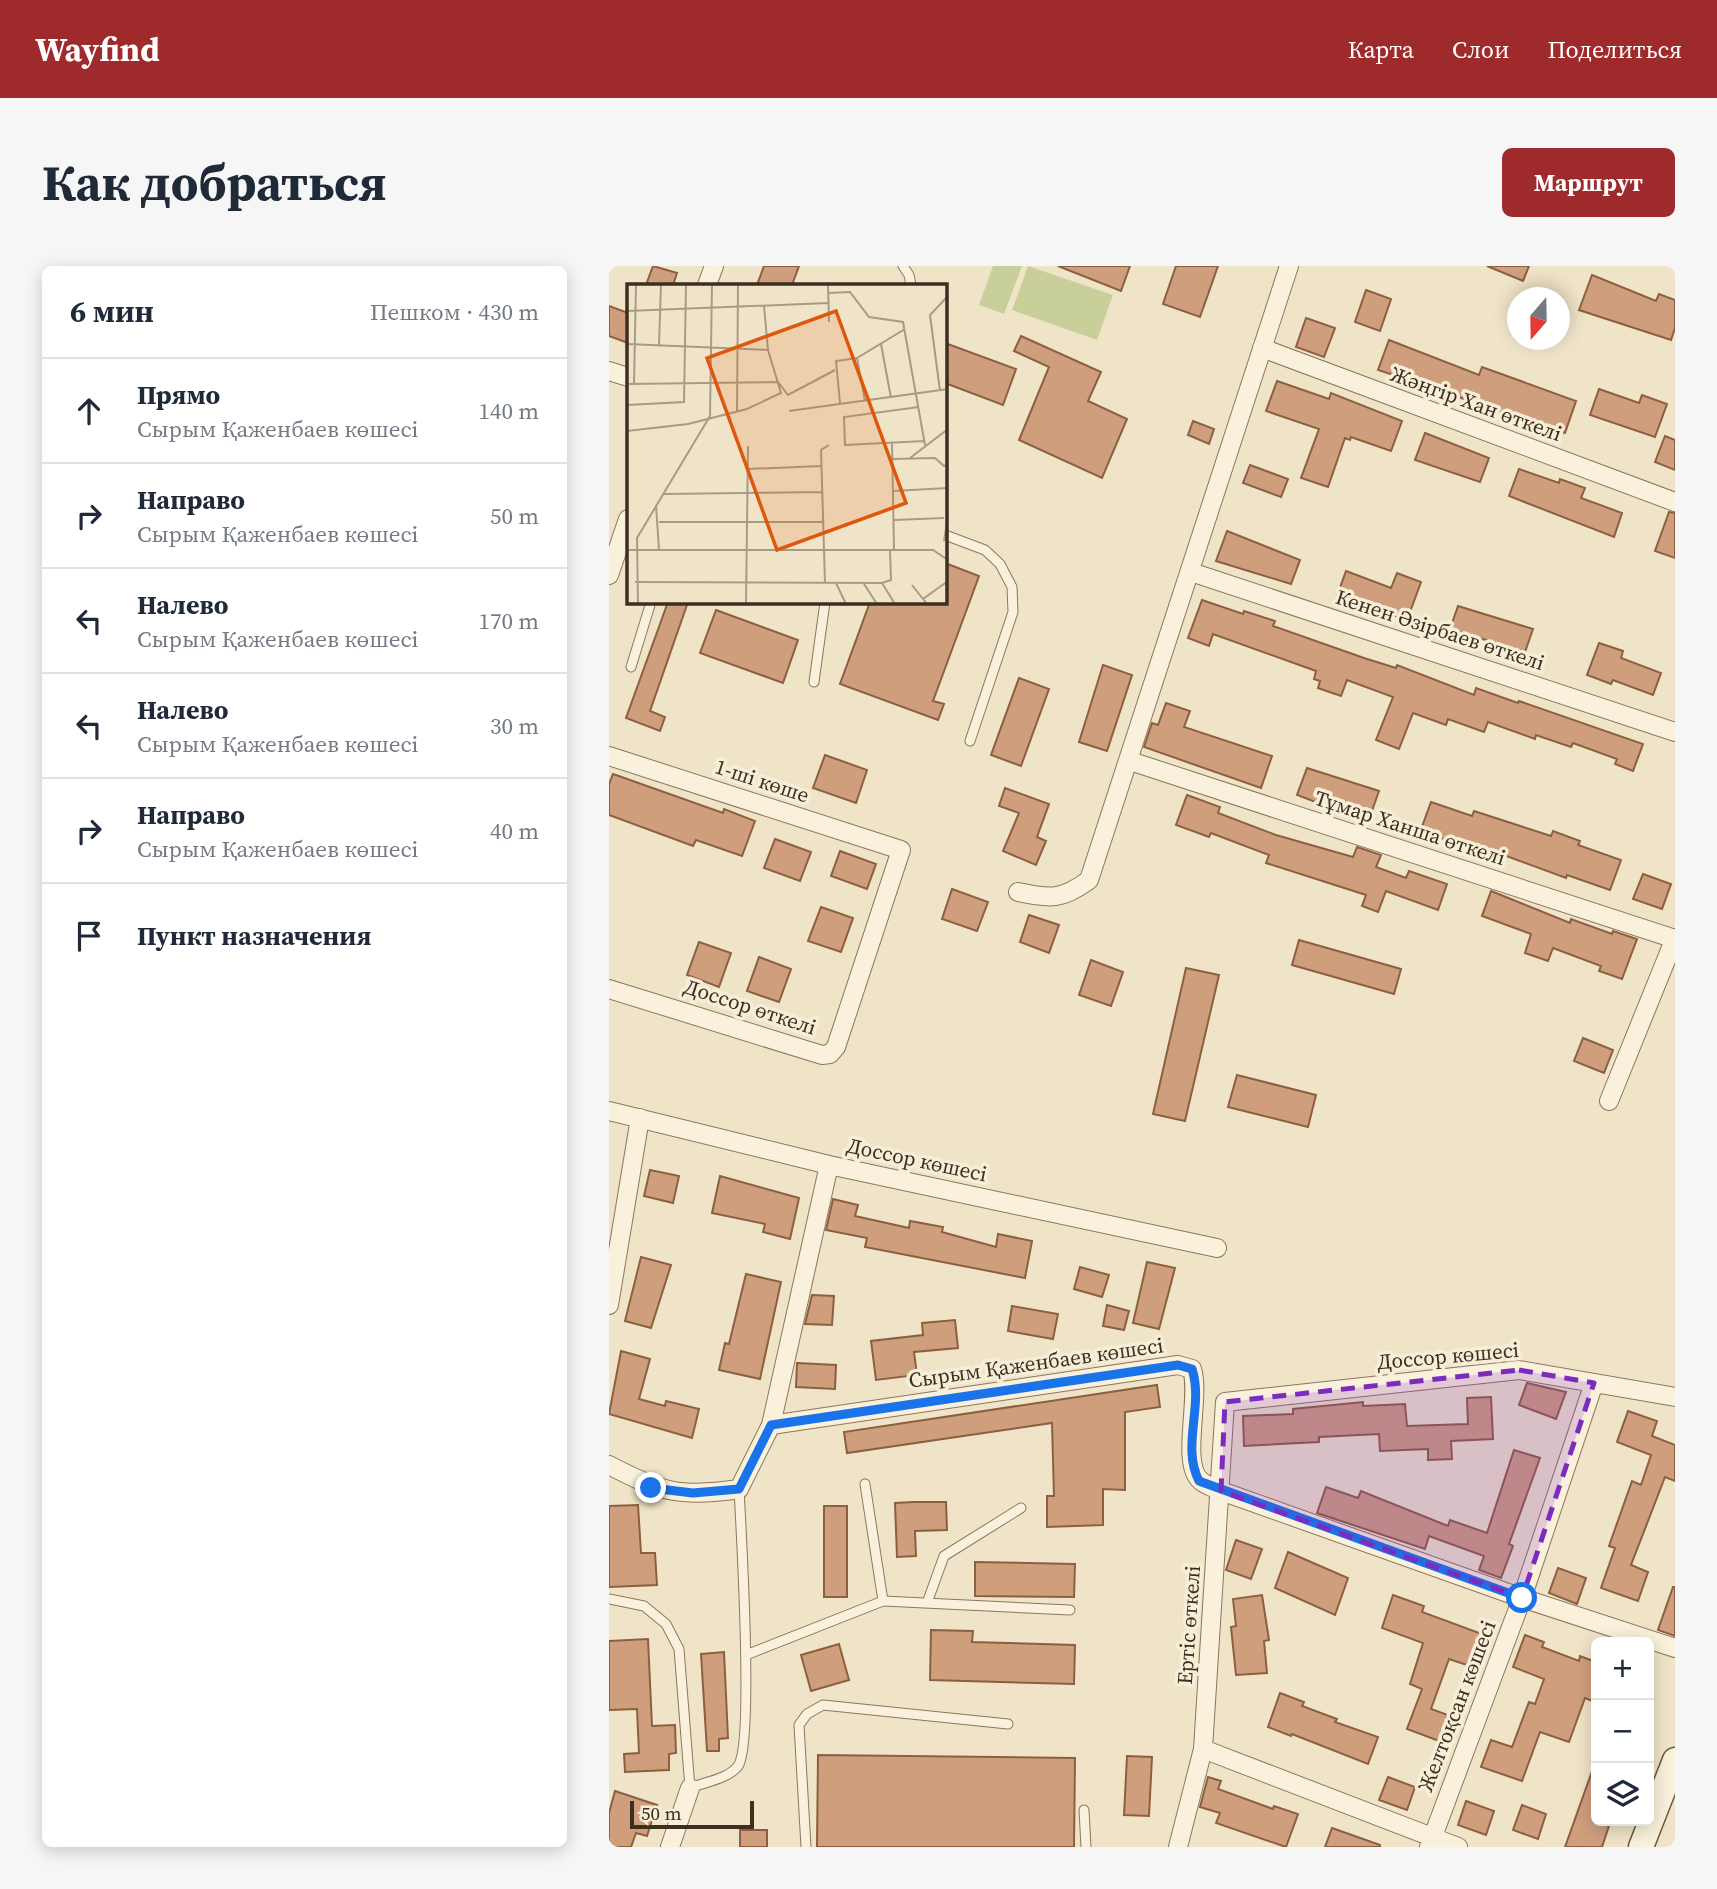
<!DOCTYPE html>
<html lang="ru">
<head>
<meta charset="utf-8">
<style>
  body { margin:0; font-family:"Source Serif 4",serif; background:#f6f6f7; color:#1f2937 }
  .controls { position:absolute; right:21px; bottom:21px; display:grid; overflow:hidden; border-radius:10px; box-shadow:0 4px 18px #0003 }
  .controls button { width:63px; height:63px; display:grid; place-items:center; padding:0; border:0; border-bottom:2px solid #e0e1e3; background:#fff; color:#1f2937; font:35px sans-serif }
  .compass { position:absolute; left:898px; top:21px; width:63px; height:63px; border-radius:50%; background:#fff; box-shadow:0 4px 18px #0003; rotate:200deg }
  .scale { position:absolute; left:21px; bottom:18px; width:124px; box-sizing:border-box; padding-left:7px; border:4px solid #3d2e20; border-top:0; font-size:19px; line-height:24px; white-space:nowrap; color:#3d2e20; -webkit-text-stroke:5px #f7eed8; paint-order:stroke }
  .stop { position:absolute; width:21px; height:21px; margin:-16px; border:5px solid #1a73e8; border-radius:50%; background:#fff }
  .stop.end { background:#1a73e8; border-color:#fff; box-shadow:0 2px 7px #0008 }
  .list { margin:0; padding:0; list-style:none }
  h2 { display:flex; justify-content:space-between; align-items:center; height:91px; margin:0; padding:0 28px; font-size:30px }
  h2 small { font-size:23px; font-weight:400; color:#747a83 }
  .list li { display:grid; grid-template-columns:46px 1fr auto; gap:21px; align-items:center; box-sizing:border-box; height:105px; padding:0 28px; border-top:2px solid #e0e1e3 }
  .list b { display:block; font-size:26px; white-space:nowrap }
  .list p { margin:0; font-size:23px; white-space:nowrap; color:#747a83 }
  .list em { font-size:23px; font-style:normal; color:#747a83 }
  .icon { flex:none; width:38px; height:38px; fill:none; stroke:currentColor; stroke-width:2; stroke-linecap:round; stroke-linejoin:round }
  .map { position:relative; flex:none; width:1066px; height:1581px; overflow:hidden; border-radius:10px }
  header { display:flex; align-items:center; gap:42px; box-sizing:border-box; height:98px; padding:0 35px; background:#9e2a2b; color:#fff }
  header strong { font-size:33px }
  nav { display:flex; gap:38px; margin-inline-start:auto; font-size:24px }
  .intro { display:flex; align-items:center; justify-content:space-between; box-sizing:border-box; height:168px; padding:0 42px }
  h1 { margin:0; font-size:49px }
  .button { padding:18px 32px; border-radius:10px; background:#9e2a2b; color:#fff; font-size:24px; font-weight:700 }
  main { display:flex; gap:42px; padding:0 42px }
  aside { flex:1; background:#fff; border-radius:10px; box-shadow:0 4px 18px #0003 }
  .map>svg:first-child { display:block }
  .pitch { fill:#c9cf9b }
  .building { fill:#cf9f7d; stroke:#8d5f41; stroke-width:2 }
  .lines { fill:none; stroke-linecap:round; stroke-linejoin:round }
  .lane-casing { stroke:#8d765c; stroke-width:11 }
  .street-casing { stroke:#8d765c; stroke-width:20 }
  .secondary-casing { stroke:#6f573f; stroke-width:27 }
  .lane { stroke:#faf1dc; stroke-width:9 }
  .street { stroke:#faf1dc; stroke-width:18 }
  .secondary { stroke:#faf1dc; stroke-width:24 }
  .route { stroke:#1a73e8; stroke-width:9 }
  .marked { fill:#7b2cbf; fill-opacity:0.2; stroke:#7b2cbf; stroke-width:5; stroke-dasharray:14 9; stroke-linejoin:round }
  .labels { text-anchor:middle; stroke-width:7; stroke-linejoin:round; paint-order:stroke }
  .street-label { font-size:21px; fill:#3d2e20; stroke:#f7eed8 }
  .inset-road { fill:none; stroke:#a89b85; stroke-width:2 }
  .view { fill:#df570d; fill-opacity:0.15; stroke:#df570d; stroke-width:3.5 }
  .inset-edge { fill:none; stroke:#3d2e20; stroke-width:3.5 }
</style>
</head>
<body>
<header>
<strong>Wayfind</strong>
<nav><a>Карта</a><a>Слои</a><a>Поделиться</a></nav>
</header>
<div class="intro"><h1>Как добраться</h1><a class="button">Маршрут</a></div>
<main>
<aside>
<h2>6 мин<small>Пешком · 430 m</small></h2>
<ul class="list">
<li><svg class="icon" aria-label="ahead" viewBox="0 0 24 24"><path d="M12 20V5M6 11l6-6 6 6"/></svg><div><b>Прямо</b><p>Сырым Қаженбаев көшесі</p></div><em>140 m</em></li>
<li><svg class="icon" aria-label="right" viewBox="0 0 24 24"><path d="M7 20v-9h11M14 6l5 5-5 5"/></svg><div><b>Направо</b><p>Сырым Қаженбаев көшесі</p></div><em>50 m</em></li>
<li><svg class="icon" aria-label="left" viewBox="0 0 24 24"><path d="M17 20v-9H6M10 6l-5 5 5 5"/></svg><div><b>Налево</b><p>Сырым Қаженбаев көшесі</p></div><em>170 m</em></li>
<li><svg class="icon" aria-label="left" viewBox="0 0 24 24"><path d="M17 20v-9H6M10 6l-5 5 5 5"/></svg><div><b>Налево</b><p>Сырым Қаженбаев көшесі</p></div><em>30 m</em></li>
<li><svg class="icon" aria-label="right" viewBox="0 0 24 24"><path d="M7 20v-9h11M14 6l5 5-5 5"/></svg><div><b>Направо</b><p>Сырым Қаженбаев көшесі</p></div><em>40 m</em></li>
<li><svg class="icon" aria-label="arrive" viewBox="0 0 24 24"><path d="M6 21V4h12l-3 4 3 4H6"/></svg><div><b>Пункт назначения</b></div></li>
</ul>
</aside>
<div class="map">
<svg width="1066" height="1581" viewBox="0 0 1066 1581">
  <rect width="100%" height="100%" fill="#f0e4c8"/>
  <path class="pitch" d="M 384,0 L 413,0 L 395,48 L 370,39 Z
    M 419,0 L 504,29 L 488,74 L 403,44 Z"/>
  <path class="building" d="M 44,0 L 68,7 L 64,19 L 37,19 Z
    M 155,0 L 190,0 L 183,19 L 148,19 Z
    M 449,0 L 521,0 L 512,25 Z
    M 567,0 L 609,0 L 591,51 L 554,38 Z
    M 878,0 L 920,0 L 914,15 Z
    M 983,9 L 1047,35 L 1050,28 L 1066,34 L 1066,62 L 1062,74 L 970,44 Z
    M 757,24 L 782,33 L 771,65 L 746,56 Z
    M 0,40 L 19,47 L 19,77 L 0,70 Z
    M 697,52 L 726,62 L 715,91 L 687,81 Z
    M 412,70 L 492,106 L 479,135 L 518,153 L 493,212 L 410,174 L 440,101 L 405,85 Z
    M 780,74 L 870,109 L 873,101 L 967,135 L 956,167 L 769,104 Z
    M 336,77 L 407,103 L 394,139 L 336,117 Z
    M 668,115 L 720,133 L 722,127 L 793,155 L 782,185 L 742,171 L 741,174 L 736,172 L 719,221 L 692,212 L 710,163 L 657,145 Z
    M 990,123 L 1030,137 L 1033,129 L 1058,138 L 1046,171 L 981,149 Z
    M 584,155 L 605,163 L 600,178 L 579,169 Z
    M 816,167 L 880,192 L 871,216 L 806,194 Z
    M 1056,170 L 1066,174 L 1066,204 L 1046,196 Z
    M 641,199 L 679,213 L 672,231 L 634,217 Z
    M 910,203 L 950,217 L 951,213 L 976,222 L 972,232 L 1013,247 L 1005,271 L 900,230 Z
    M 1060,246 L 1066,247 L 1066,292 L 1046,285 Z
    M 618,265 L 691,294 L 682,318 L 607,295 Z
    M 336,297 L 370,310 L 324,435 L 335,438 L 329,454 L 231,418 L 261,336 L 336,336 Z
    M 737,305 L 782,322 L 788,307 L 812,316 L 798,354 L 728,330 Z
    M 593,334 L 634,348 L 635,345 L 666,355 L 664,360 L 755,392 L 787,402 L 788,399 L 865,429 L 867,422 L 909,437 L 910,435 L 1034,478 L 1024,505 L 1006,498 L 1008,493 L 964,477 L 962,481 L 927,469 L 926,473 L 879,456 L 875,466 L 839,453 L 837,459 L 804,447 L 790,483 L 767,474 L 784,431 L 738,414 L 732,430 L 709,422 L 711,415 L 705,413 L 707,405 L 604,368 L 600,380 L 579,372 Z
    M 59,336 L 79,336 L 41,445 L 56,451 L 51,465 L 17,452 Z
    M 849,340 L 924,363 L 916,386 L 841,363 Z
    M 107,344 L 189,374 L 174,417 L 91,387 Z
    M 990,377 L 1014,385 L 1012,392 L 1052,407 L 1044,429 L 1004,414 L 1002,418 L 978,409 Z
    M 494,399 L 523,409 L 498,485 L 470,476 Z
    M 410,412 L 440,423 L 412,500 L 382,489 Z
    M 557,437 L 581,445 L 575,461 L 663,490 L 652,522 L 535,481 L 543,457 L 549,459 Z
    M 216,489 L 258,504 L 247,537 L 204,522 Z
    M 698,502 L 770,525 L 759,556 L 688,529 Z
    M 4,508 L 114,547 L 115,543 L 146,555 L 133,590 L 87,574 L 84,580 L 0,549 L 0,518 Z
    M 396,522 L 440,538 L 428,571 L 437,575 L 427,599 L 394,585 L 410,547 L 390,540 Z
    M 578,529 L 611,541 L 609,547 L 667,569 L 744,591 L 748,581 L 772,589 L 767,601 L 797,612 L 800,605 L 838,618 L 829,644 L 777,625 L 769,646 L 753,640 L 757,629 L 657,597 L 660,589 L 602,567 L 600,571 L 567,559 Z
    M 822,536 L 863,550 L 865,545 L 942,570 L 944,565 L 971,575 L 969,579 L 1012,594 L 1001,624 L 958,609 L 957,612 L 881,584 L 880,586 L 811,566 Z
    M 166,573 L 202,586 L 191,615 L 155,602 Z
    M 231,585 L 267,598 L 258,623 L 222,610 Z
    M 1034,608 L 1062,618 L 1053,643 L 1024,633 Z
    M 343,623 L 379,636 L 368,665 L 333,653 Z
    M 882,625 L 961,657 L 962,653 L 1003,668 L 1004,665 L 1028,673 L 1013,713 L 990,705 L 992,700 L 944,682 L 939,695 L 916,687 L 922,668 L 873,650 Z
    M 212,641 L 244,652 L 232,686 L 199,675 Z
    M 420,649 L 450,659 L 440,687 L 411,676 Z
    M 690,674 L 792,703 L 785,728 L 683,699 Z
    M 90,676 L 122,687 L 110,721 L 78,709 Z
    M 150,691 L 182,703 L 170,736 L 138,725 Z
    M 482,694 L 514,706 L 502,740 L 470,729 Z
    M 577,702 L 610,709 L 576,855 L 544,848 Z
    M 974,772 L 1004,784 L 995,807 L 965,795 Z
    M 628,809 L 707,829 L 699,861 L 619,841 Z
    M 41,904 L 70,910 L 64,937 L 35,930 Z
    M 111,910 L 190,932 L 181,973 L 154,966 L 156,958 L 103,947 Z
    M 224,933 L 249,939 L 246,950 L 300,962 L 301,955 L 334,961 L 333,966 L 387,981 L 389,968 L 423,975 L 416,1012 L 256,981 L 258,972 L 217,964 Z
    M 32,991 L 62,999 L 42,1062 L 16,1055 Z
    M 538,996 L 566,1002 L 550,1063 L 524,1057 Z
    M 471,1001 L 500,1009 L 493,1031 L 465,1023 Z
    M 137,1008 L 172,1016 L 151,1113 L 110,1104 L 116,1077 L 120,1078 Z
    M 203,1029 L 225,1030 L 223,1059 L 196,1058 Z
    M 498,1039 L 520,1045 L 515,1064 L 494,1060 Z
    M 403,1040 L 449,1048 L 444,1073 L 399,1065 Z
    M 346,1054 L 349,1082 L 305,1086 L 308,1109 L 267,1114 L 262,1075 L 314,1069 L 313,1057 Z
    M 12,1085 L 41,1093 L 30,1133 L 56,1140 L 57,1135 L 90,1143 L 83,1172 L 0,1148 Z
    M 188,1097 L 227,1099 L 226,1123 L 187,1121 Z
    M 918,1117 L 957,1126 L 947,1153 L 910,1139 Z
    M 548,1119 L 551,1141 L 516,1146 L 516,1224 L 494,1223 L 494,1259 L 438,1261 L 438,1230 L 445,1230 L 443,1157 L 238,1187 L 235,1166 Z
    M 882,1131 L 884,1173 L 842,1175 L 843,1193 L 819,1194 L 819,1183 L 771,1185 L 770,1168 L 710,1171 L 710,1176 L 635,1180 L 634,1150 L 684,1148 L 684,1143 L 754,1136 L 754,1140 L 796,1138 L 798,1160 L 859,1158 L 858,1132 Z
    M 1019,1145 L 1048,1155 L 1043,1170 L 1066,1179 L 1066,1215 L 1056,1211 L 1022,1299 L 1039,1306 L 1029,1335 L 992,1322 L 1006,1282 L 1000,1280 L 1023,1215 L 1032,1219 L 1042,1189 L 1008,1176 Z
    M 905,1184 L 931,1192 L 900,1278 L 904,1280 L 892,1312 L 870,1304 L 875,1290 L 820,1270 L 816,1283 L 708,1247 L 717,1221 L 749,1232 L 752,1225 L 839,1260 L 841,1254 L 878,1267 Z
    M 305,1236 L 337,1236 L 338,1264 L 306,1265 L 307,1290 L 288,1291 L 286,1237 Z
    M 29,1239 L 32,1287 L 46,1287 L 48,1319 L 0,1321 L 0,1240 Z
    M 215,1240 L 238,1240 L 238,1331 L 215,1331 Z
    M 627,1274 L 653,1283 L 642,1313 L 617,1304 Z
    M 679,1286 L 739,1312 L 726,1349 L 666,1322 Z
    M 366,1296 L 466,1298 L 465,1331 L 366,1330 Z
    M 949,1302 L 977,1312 L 968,1338 L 940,1327 Z
    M 1064,1321 L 1066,1321 L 1066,1370 L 1049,1364 Z
    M 653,1329 L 660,1374 L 655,1375 L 658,1407 L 627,1409 L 622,1361 L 627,1360 L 624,1333 Z
    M 784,1329 L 815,1340 L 813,1346 L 873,1368 L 861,1400 L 840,1393 L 822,1443 L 839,1449 L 830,1475 L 798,1463 L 813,1423 L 801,1418 L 814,1377 L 773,1362 Z
    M 322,1364 L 364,1365 L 363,1376 L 466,1379 L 465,1418 L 321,1414 Z
    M 916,1369 L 935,1376 L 933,1381 L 970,1395 L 971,1390 L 987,1396 L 987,1423 L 983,1435 L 976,1432 L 960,1476 L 931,1466 L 913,1515 L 872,1501 L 882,1474 L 903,1481 L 920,1436 L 926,1438 L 935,1413 L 904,1401 Z
    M 39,1373 L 43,1460 L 66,1459 L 67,1487 L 60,1488 L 60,1504 L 16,1506 L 15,1488 L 30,1487 L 28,1443 L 0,1444 L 0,1375 Z
    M 230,1378 L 240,1414 L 202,1425 L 192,1389 Z
    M 115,1386 L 119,1472 L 110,1473 L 110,1485 L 98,1485 L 92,1388 Z
    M 671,1427 L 695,1436 L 693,1440 L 728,1453 L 726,1456 L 769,1471 L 759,1498 L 683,1468 L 682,1470 L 659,1461 Z
    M 209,1489 L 466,1492 L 465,1581 L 208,1581 Z
    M 518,1490 L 543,1491 L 540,1550 L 515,1549 Z
    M 986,1497 L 987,1556 L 1000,1560 L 993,1581 L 956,1581 Z
    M 599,1511 L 612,1515 L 609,1523 L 664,1543 L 665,1540 L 689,1548 L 677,1581 L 607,1557 L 611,1547 L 591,1541 Z
    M 779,1511 L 806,1521 L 798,1544 L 770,1534 Z
    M 6,1525 L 48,1539 L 38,1570 L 27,1567 L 22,1581 L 0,1581 L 0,1547 Z
    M 857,1535 L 885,1545 L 877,1569 L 849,1559 Z
    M 913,1539 L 937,1548 L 929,1573 L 904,1564 Z
    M 723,1562 L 771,1579 L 771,1581 L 716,1581 Z
    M 131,1564 L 158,1564 L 158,1581 L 131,1581 Z"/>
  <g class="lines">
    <g class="lane-casing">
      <path id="lane" d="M 294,0 L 300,9 L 302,19
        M 336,269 L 376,284 L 391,298 L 403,321 L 404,346 L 361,475
        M 22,401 L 42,336
        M 205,416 L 216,336
        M 256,1218 L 274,1335
        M 0,1333 L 35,1340 L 57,1358 L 70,1383 L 81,1522 C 96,1516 119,1513 129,1500 C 145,1478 132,1263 130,1223
        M 318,1337 L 335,1290 L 412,1242
        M 137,1389 L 274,1335 L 461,1344
        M 475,1544 L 477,1581
        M 197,1581 L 190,1459 L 198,1448 L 214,1439 L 399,1458"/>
    </g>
    <g class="street-casing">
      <path id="street" d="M 98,19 L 105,0
        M 653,82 L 1066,236
        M 0,105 L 19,111
        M 582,306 L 1066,466
        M 0,309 L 19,253
        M 0,490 L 292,584 L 227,781 L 221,788 L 213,789 L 0,723
        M 521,495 L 1066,673
        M 409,626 C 441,633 453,634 480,614 L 680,0
        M 1000,835 L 1066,672
        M 0,845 L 220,899 L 608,982
        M 0,1039 L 31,852
        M 162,1159 L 569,1099 L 583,1103 C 592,1131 571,1199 592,1215 C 598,1220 606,1222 612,1225 L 913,1332 L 1066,1382
        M 0,1199 C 51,1226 72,1232 130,1223 L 162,1159 L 220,899
        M 594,1483 L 849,1581
        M 61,1581 L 81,1522
        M 569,1581 L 594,1483 L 616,1136 L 910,1104 L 1066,1131
        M 820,1581 L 913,1332 L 985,1117"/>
    </g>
    <g class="secondary-casing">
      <path id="secondary" d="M 1032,1581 L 1066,1494"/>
    </g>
    <use href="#lane" class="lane"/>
    <use href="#street" class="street"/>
    <use href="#secondary" class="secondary"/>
  </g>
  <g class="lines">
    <path class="route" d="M 42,1222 L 84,1227 L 130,1223 L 162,1159 L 569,1099 L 583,1103 C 595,1140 572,1180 590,1215 L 913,1332"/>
  </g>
  <path class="marked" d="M 910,1104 L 985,1117 L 913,1332 L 612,1225 L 616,1136 Z"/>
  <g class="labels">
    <g class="street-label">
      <text transform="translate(867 138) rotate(20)" y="7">Жәңгір Хан өткелі</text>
      <text transform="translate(831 364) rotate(18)" y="7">Кенен Әзірбаев өткелі</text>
      <text transform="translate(153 515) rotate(18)" y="7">1-ші көше</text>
      <text transform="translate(801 562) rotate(18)" y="7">Тұмар Ханша өткелі</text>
      <text transform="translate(141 741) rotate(18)" y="7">Доссор өткелі</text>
      <text transform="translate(308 894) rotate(12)" y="7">Доссор көшесі</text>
      <text transform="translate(839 1090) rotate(-5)" y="7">Доссор көшесі</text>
      <text transform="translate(427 1097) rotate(-8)" y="7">Сырым Қаженбаев көшесі</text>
      <text transform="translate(580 1359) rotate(-86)" y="7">Ертіс өткелі</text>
      <text transform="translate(848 1440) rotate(-69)" y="7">Желтоқсан көшесі</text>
    </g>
  </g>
  <g transform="translate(18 18)">
    <rect width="320" height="320" fill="#f0e4c8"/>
    <path class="inset-road" d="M 201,0 L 202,38M 201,9 L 223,8 L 242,33 L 276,38 L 298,161M 0,27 L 201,19M 0,60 L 141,66M 254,60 L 264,114M 32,61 L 34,0M 230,74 L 238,117M 0,100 L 151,98 L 161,111 L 208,86M 7,100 L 9,0M 313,107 L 303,31 L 321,12M 213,119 L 209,77 L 230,74 L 278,45M 0,121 L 57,118 L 59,0M 292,123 L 217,133 L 218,161 L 298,157M 110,127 L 111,0M 162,127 L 321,105M 0,147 L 61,140 L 120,125 L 154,109 L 141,66 L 137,22M 265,159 L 267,266M 283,174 L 321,145M 265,175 L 308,174 L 317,182 L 321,180M 120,185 L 194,182M 266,207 L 321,204M 36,210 L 195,208M 29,221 L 32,266M 267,236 L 317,234M 32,238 L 196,238M 317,257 L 321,232M 0,266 L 306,266 L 321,276M 8,298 L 255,299 L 264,296 L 263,266M 198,299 L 194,166 L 202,161M 209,299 L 219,320M 255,299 L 268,320M 237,300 L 250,320M 285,301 L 300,320M 296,315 L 321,297M 11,320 L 10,254 L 83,132 L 85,0M 119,320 L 121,162"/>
    <path class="view" d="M 209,27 L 279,219 L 150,266 L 80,74 Z"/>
    <rect width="320" height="320" class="inset-edge"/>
  </g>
</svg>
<div class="controls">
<button>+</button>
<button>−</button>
<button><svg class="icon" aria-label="layers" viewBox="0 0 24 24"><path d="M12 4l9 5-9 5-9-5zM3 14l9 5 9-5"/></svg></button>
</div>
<svg class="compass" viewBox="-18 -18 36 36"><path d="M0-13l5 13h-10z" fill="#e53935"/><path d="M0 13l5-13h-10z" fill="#747a83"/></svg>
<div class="scale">50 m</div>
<div class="stop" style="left:913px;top:1332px"></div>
<div class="stop end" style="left:42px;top:1222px"></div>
</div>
</main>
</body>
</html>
